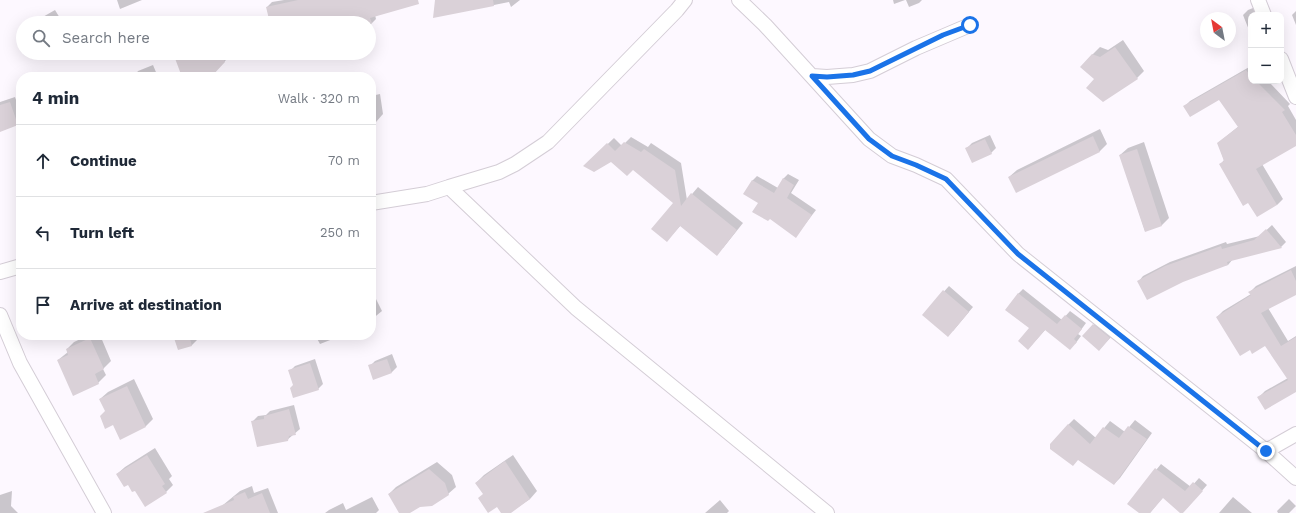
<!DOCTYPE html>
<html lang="en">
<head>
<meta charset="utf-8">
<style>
  body { margin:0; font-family:"Work Sans",sans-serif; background:#f6f6f7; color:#1f2937 }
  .controls { position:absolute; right:12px; top:12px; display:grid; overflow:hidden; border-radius:8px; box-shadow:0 4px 16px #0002 }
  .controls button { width:36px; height:36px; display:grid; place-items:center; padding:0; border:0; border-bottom:1px solid #e0e1e3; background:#fff; color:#1f2937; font:20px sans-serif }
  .compass { position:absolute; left:1200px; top:12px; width:36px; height:36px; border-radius:50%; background:#fff; box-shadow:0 4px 16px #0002; rotate:328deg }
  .stop { position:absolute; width:12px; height:12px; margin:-9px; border:3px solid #1a73e8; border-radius:50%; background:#fff }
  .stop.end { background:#1a73e8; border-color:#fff; box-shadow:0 1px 4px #0008 }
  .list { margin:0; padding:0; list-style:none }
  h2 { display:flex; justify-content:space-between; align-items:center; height:52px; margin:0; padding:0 16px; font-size:17px }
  h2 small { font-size:13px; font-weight:400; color:#747a83 }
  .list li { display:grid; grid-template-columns:26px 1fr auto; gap:12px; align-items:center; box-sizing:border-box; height:72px; padding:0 16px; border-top:1px solid #e0e1e3 }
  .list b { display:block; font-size:15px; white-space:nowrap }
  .list em { font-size:13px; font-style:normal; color:#747a83 }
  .icon { flex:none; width:22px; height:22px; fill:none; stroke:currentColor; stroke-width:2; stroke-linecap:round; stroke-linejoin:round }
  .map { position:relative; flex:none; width:1296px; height:513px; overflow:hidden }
  .search { position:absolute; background:#fff; box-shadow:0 4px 16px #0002; left:16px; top:16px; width:360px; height:44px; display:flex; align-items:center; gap:10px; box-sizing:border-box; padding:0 14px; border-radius:22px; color:#747a83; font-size:15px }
  .panel { position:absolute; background:#fff; box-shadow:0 4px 16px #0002; left:16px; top:72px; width:360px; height:268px; border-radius:16px }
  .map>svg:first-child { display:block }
  .shadow { fill:#0003 }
  .building { fill:#dad1d8 }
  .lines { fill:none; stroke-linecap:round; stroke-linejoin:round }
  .minor-casing { stroke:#d4cdd6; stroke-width:16 }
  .minor { stroke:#fff; stroke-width:14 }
  .route { stroke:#1a73e8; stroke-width:5 }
</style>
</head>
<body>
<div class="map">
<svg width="1296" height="513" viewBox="0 0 1296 513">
  <rect width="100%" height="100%" fill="#fdf8ff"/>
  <path class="shadow" d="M 117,0 L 142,0 L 120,9 Z
    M 284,0 L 415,0 L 375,15 L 376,19 L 371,24 L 369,25 L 369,23 L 270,23 L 267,7 L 272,2 Z
    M 436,0 L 520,0 L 511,7 L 509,2 L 434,17 Z
    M 893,0 L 905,0 L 894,4 Z
    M 906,0 L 922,0 L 919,3 L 909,7 Z
    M 1258,6 L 1262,15 L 1251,15 L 1251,35 L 1243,15 L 1248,10 Z
    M 55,10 L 63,23 L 36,23 L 41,18 Z
    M 1296,11 L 1296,25 L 1292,15 Z
    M 1123,40 L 1144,71 L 1137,78 L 1095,79 L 1092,55 L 1100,47 L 1108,50 Z
    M 28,53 L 42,53 L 32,59 Z
    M 174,53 L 231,53 L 232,54 L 212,74 L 205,71 L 190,77 L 183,77 Z
    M 153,65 L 158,77 L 134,77 L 138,71 Z
    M 1251,66 L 1251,81 L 1268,81 L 1290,104 L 1288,106 L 1296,120 L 1296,144 L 1262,164 L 1283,199 L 1277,205 L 1249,201 L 1220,165 L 1224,160 L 1218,143 L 1239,126 L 1219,99 L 1184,107 L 1190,101 Z
    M 380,94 L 383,114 L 376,122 L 371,123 L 371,96 Z
    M 15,97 L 21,114 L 21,121 L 18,124 L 0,131 L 0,102 Z
    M 1100,129 L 1107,144 L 1100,151 L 1016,191 L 1009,177 L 1017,170 Z
    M 990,135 L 996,148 L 991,153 L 967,148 L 972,143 Z
    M 631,137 L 648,147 L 651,143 L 681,163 L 687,200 L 698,187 L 743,223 L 723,248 L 681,225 L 673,234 L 674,203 L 633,169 L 611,161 L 585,166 L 614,138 L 622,146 Z
    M 1144,142 L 1169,218 L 1162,225 L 1145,231 L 1120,155 L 1128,148 Z
    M 788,174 L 799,180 L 791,193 L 816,210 L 796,236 L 759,202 L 752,181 L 757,176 L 778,188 L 783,179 Z
    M 1272,225 L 1286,242 L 1281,247 L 1233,259 L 1228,265 L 1139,281 L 1143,276 L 1170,262 L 1226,242 L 1227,244 L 1260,236 Z
    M 1296,266 L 1296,294 L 1268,308 L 1288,341 L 1296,336 L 1296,391 L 1259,397 L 1265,391 L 1288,378 L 1266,345 L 1217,317 L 1223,311 L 1251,294 L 1250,292 L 1256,286 Z
    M 949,286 L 973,307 L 953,331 L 923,315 Z
    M 371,289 L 382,311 L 371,320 Z
    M 1023,289 L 1062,320 L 1070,311 L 1086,323 L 1078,334 L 1081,336 L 1075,344 L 1046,329 L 1028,349 L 1030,328 L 1018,294 Z
    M 1096,323 L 1112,336 L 1099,350 L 1084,336 Z
    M 89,335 L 100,335 L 111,361 L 103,369 L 106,375 L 98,383 L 58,360 L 68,352 L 67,349 L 74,342 Z
    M 174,335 L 195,335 L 197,340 L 192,345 L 179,349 Z
    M 315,335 L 343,335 L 320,344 Z
    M 392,354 L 397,367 L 392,372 L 374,378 L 370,366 L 375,361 Z
    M 315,359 L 323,384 L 318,389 L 294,385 L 290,371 L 295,366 Z
    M 134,379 L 153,419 L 146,426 L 121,438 L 100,399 L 108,392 Z
    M 294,405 L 300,429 L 287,440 L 253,421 L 258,416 L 266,415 L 270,411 Z
    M 1074,419 L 1096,438 L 1110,421 L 1125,432 L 1135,420 L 1152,433 L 1120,478 L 1114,484 L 1068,425 Z
    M 155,448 L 172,476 L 169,479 L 173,485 L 166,492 L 136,490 L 117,474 L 125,467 Z
    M 513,455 L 537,491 L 530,499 L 509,513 L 502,513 L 497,506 L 484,493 L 476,483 L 484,475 Z
    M 437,462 L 452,475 L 456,487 L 448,494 L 419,506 L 408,513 L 400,513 L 389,494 L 396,487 Z
    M 1161,464 L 1191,487 L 1199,478 L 1207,485 L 1187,508 L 1163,497 L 1150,513 L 1145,513 L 1130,502 Z
    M 252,486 L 254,493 L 268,488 L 278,513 L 226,513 L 223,505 L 240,491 Z
    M 12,491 L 11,506 L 18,513 L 0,513 L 0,495 Z
    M 372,497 L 379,510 L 376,513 L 325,513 L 329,510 L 343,503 L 346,510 Z
    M 1233,497 L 1252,513 L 1219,513 Z
    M 1289,499 L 1296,506 L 1289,513 L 1278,513 L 1277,511 Z
    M 720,500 L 729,511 L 727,513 L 705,513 Z"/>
  <path class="building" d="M 298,0 L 418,0 L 419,4 L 370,18 L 372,23 L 270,23 L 266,7 Z
    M 435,0 L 493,0 L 494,6 L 433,18 Z
    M 1115,47 L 1138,79 L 1103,102 L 1086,88 L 1094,79 L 1080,67 L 1092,54 L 1100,57 Z
    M 173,53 L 221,53 L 225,62 L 212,76 L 205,72 L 193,77 L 182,77 Z
    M 1246,70 L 1251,76 L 1251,81 L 1256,81 L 1285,110 L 1282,112 L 1296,135 L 1296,146 L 1256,169 L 1277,205 L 1257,217 L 1248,203 L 1243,206 L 1219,164 L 1224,161 L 1217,143 L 1238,127 L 1219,100 L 1190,117 L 1183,106 Z
    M 10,102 L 18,125 L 0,132 L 0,105 Z
    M 1093,136 L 1100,152 L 1016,193 L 1008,177 Z
    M 985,139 L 992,154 L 972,163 L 965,148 Z
    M 624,142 L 641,152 L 644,149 L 675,170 L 681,206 L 691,193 L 737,230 L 717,256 L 680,226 L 667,242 L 651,229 L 673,203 L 633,170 L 627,176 L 611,162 L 594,172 L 583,166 L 607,143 L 615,151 Z
    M 1137,149 L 1162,226 L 1145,232 L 1119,155 Z
    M 783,178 L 794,185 L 787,198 L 812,215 L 796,238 L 770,219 L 768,221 L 752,212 L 758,203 L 743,194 L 752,180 L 774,193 Z
    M 1266,229 L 1282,248 L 1227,262 L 1228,265 L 1183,282 L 1147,300 L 1137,281 L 1165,266 L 1221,246 L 1222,249 L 1254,240 Z
    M 1291,270 L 1296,281 L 1296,295 L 1261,313 L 1281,346 L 1296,337 L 1296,392 L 1265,410 L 1257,397 L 1288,380 L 1265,346 L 1252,354 L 1250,350 L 1240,356 L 1216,317 L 1251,295 L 1248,292 Z
    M 943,290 L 969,312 L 948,337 L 922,315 Z
    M 1018,293 L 1057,324 L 1065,315 L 1082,329 L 1074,339 L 1077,342 L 1070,350 L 1045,330 L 1028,350 L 1018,341 L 1029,328 L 1005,310 Z
    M 1093,324 L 1110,338 L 1099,351 L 1082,336 Z
    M 173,335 L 189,335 L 192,346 L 178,350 Z
    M 90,338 L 104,369 L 95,374 L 99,384 L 73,396 L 57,360 L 68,355 L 66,349 Z
    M 387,359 L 392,373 L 373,380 L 368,365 Z
    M 310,363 L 319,390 L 293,398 L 290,388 L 293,385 L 288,370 Z
    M 127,386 L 146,427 L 120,440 L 113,425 L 105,429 L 100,416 L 105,411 L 99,399 Z
    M 289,409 L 296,435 L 289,436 L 288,441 L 257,447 L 251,421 L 264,419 L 264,416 Z
    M 1068,424 L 1090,444 L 1103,427 L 1119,438 L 1128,426 L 1147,439 L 1114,485 L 1078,460 L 1073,466 L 1050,449 L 1050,444 Z
    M 147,455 L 165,484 L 162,486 L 167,493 L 145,507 L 135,491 L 132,492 L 128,485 L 124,487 L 116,474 Z
    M 505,461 L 530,499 L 511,513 L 501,513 L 497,507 L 488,513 L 478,498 L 483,494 L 475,483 Z
    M 1155,468 L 1185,491 L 1193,482 L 1203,491 L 1183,513 L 1180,513 L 1163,498 L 1150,513 L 1139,513 L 1127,504 Z
    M 429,469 L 445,483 L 449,495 L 432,506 L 420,507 L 410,513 L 399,513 L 388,494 Z
    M 245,492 L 248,499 L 262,493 L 270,513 L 203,513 L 234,500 L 233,497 Z"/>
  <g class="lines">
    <g class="minor-casing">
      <path id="minor" d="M 739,0 L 765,25 L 869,139 L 892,156 L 916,165 L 946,179 L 1018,254 L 1266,451 L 1296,478
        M 1258,0 L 1264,15
        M 1281,59 L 1296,97
        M 812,76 L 827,77 L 853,75 L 870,71 L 916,48 L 970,25
        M 449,187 L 499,172 L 515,164 L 548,142 L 677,10 L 685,0
        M 371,203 L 427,194 L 449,187 L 576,308 L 827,513
        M 0,272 L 21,266
        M 0,315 L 20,363 L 104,513
        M 1266,451 L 1296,434"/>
    </g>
    <use href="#minor" class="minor"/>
  </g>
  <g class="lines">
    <path class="route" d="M 970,25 L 943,35 L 870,71 L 853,75 L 827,77 L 812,76 L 869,139 L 892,156 L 916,165 L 946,179 L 1018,254 L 1266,451"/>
  </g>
</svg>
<div class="controls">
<button>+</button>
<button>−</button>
</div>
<svg class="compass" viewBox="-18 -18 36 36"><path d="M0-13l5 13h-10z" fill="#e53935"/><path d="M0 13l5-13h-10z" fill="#747a83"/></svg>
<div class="stop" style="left:970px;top:25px"></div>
<div class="stop end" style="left:1266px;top:451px"></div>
<div class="search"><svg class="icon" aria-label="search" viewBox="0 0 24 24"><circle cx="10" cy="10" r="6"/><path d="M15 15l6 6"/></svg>Search here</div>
<section class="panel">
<h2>4 min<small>Walk · 320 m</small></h2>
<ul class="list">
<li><svg class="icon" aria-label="ahead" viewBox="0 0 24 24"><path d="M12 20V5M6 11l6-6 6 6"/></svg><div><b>Continue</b></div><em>70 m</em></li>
<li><svg class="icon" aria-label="left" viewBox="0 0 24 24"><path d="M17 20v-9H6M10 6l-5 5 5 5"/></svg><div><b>Turn left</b></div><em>250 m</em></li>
<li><svg class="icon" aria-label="arrive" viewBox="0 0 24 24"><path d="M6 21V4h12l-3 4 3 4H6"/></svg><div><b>Arrive at destination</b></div></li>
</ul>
</section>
</div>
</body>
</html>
